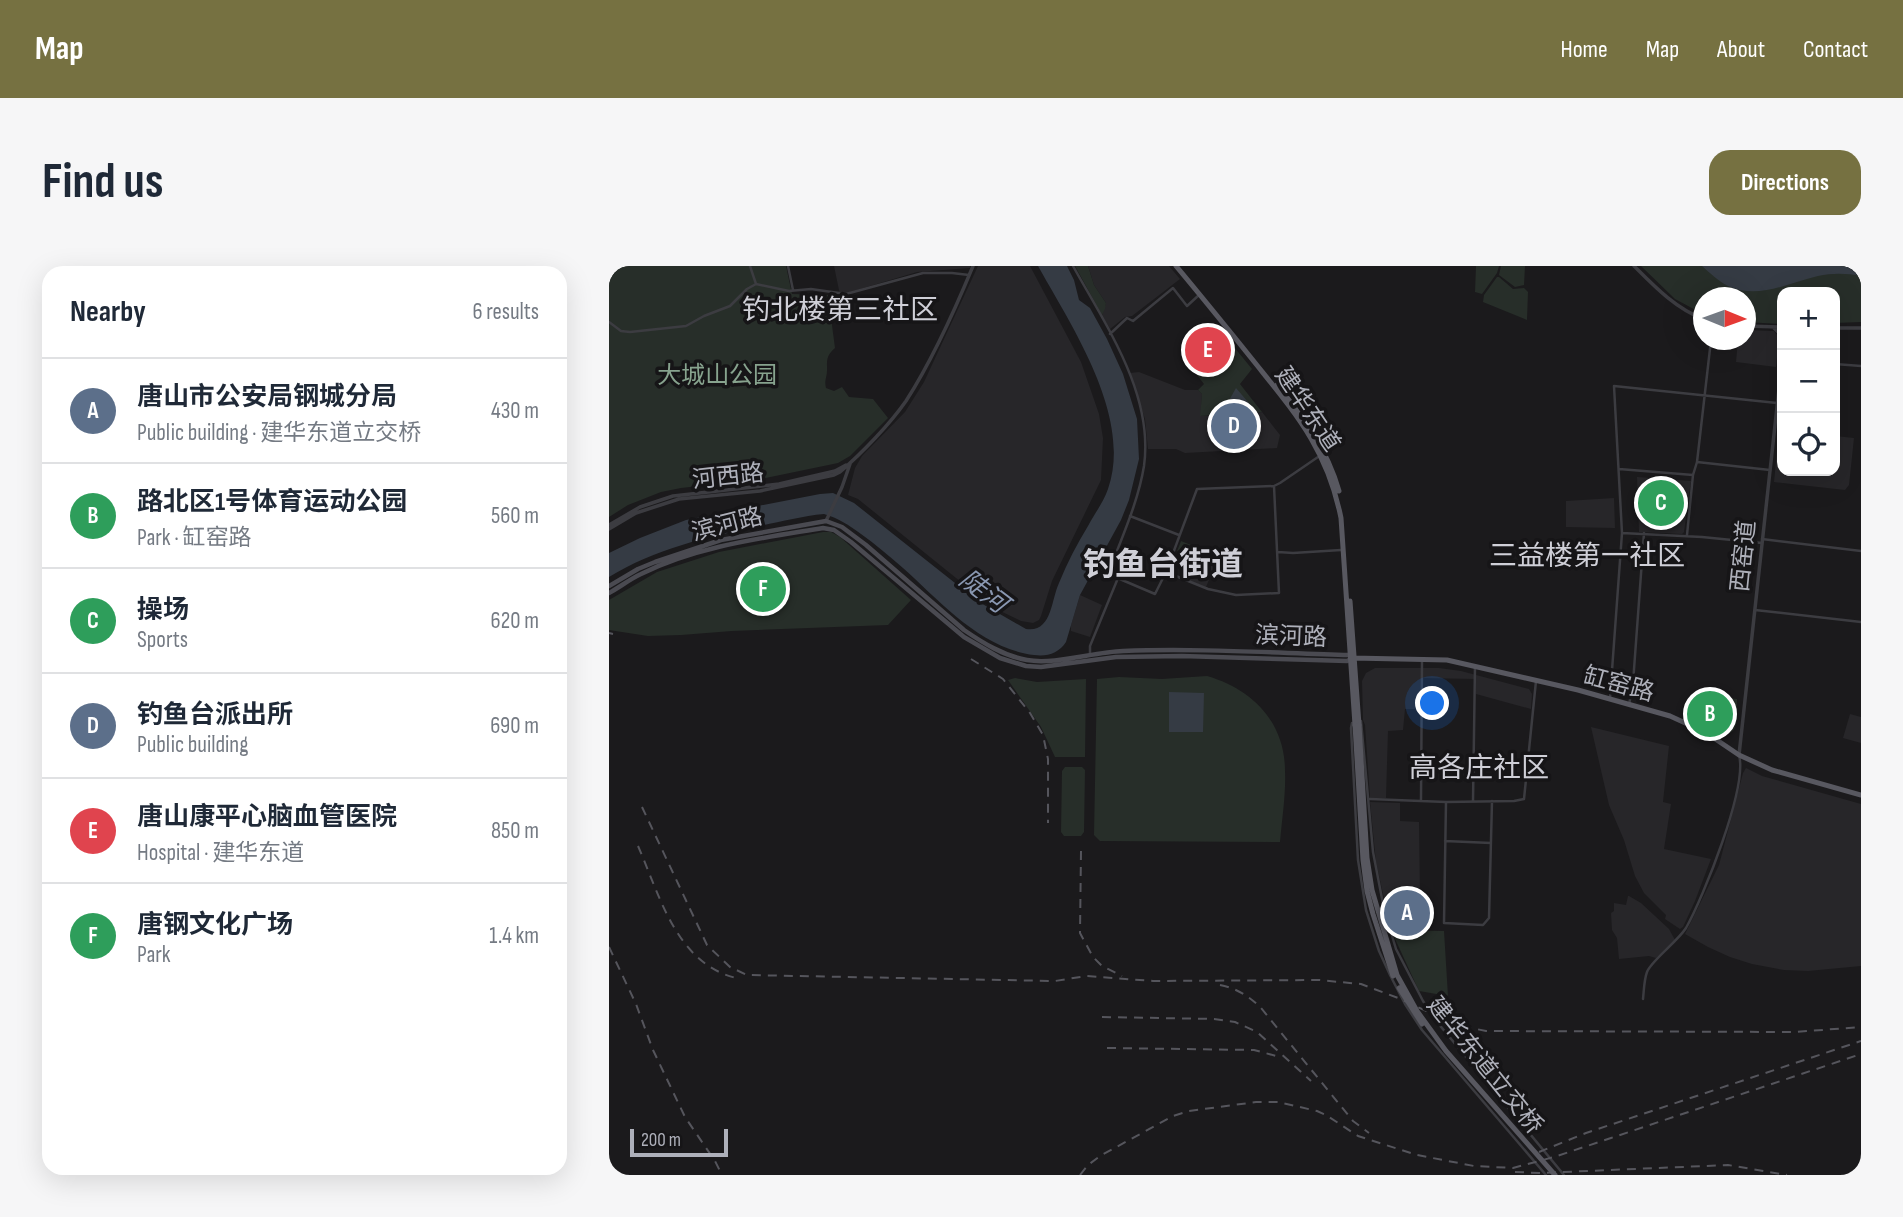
<!DOCTYPE html>
<html lang="en">
<head>
<meta charset="utf-8">
<style>
  body { margin:0; font-family:"Sofia Sans Condensed","Noto Sans SC",sans-serif; background:#f6f6f7; color:#1f2937 }
  .controls { position:absolute; right:21px; top:21px; display:grid; overflow:hidden; border-radius:14px; box-shadow:0 7px 28px #0002 }
  .controls button { width:63px; height:63px; display:grid; place-items:center; padding:0; border:0; border-bottom:2px solid #e0e1e3; background:#fff; color:#1f2937; font:35px sans-serif }
  .compass { position:absolute; left:1084px; top:21px; width:63px; height:63px; border-radius:50%; background:#fff; box-shadow:0 7px 28px #0002; rotate:91deg }
  .scale { position:absolute; left:21px; bottom:18px; width:98px; box-sizing:border-box; padding-left:7px; border:4px solid #aeb0ba; border-top:0; font-size:19px; line-height:24px; white-space:nowrap; color:#aeb0ba; -webkit-text-stroke:5px #161517; paint-order:stroke }
  .you { position:absolute; left:824px; top:438px; width:24px; height:24px; margin:-18px; border:5px solid #fff; border-radius:50%; background:#1a73e8; box-shadow:0 0 0 10px #1a73e833 }
  .badge { display:grid; place-items:center; width:46px; height:46px; border-radius:50%; background:#767141; color:#fff; font-size:23px; font-weight:700 }
  .pin { position:absolute; translate:-50% -50%; border:4px solid #fff; box-shadow:0 2px 7px #0006 }
  .list { margin:0; padding:0; list-style:none }
  h2 { display:flex; justify-content:space-between; align-items:center; height:91px; margin:0; padding:0 28px; font-size:30px }
  h2 small { font-size:23px; font-weight:400; color:#747a83 }
  .list li { display:grid; grid-template-columns:46px 1fr auto; gap:21px; align-items:center; box-sizing:border-box; height:105px; padding:0 28px; border-top:2px solid #e0e1e3 }
  .list b { display:block; font-size:26px; white-space:nowrap }
  .list p { margin:0; font-size:23px; white-space:nowrap; color:#747a83 }
  .list em { font-size:23px; font-style:normal; color:#747a83 }
  .icon { flex:none; width:38px; height:38px; fill:none; stroke:currentColor; stroke-width:2; stroke-linecap:round; stroke-linejoin:round }
  .map { position:relative; flex:none; width:1252px; height:909px; overflow:hidden; border-radius:21px }
  header { display:flex; align-items:center; gap:42px; box-sizing:border-box; height:98px; padding:0 35px; background:#767141; color:#fff }
  header strong { font-size:33px }
  nav { display:flex; gap:38px; margin-inline-start:auto; font-size:24px }
  .intro { display:flex; align-items:center; justify-content:space-between; box-sizing:border-box; height:168px; padding:0 42px }
  h1 { margin:0; font-size:49px }
  .button { padding:18px 32px; border-radius:21px; background:#767141; color:#fff; font-size:24px; font-weight:700 }
  main { display:flex; gap:42px; padding:0 42px }
  aside { flex:1; background:#fff; border-radius:21px; box-shadow:0 7px 28px #0002 }
  .map>svg:first-child { display:block }
  .built { fill:#272629 }
  .green { fill:#272e29 }
  .water { fill:#353b44 }
  .lines { fill:none; stroke-linecap:round; stroke-linejoin:round }
  .minor { stroke:#3c3c41; stroke-width:2.5 }
  .tertiary { stroke:#3c3c41; stroke-width:3.5 }
  .secondary { stroke:#4a4a51; stroke-width:4.5 }
  .primary { stroke:#585860; stroke-width:5 }
  .rail { stroke:#55555c; stroke-width:2; stroke-dasharray:9 7; stroke-linecap:butt }
  .primary-bridge { stroke:#585860; stroke-width:5 }
  .labels { text-anchor:middle; stroke-width:7; stroke-linejoin:round; paint-order:stroke }
  .park-label { font-size:24px; fill:#87a38e; stroke:#161517 }
  .street-label { font-size:24px; fill:#aeb0ba; stroke:#161517 }
  .water-label { font-size:26px; font-style:italic; fill:#8997b1; stroke:#161517 }
  .quarter-label { font-size:28px; fill:#cfcfd7; stroke:#161517 }
  .district-label { font-size:32px; font-weight:bold; fill:#cfcfd7; stroke:#161517 }
</style>
</head>
<body>
<header>
<strong>Map</strong>
<nav><a>Home</a><a>Map</a><a>About</a><a>Contact</a></nav>
</header>
<div class="intro"><h1>Find us</h1><a class="button">Directions</a></div>
<main>
<aside>
<h2>Nearby<small>6 results</small></h2>
<ul class="list">
<li><span class="badge" style="background:#5c6f8a">A</span><div><b>唐山市公安局钢城分局</b><p>Public building · 建华东道立交桥</p></div><em>430 m</em></li>
<li><span class="badge" style="background:#2e9e5b">B</span><div><b>路北区1号体育运动公园</b><p>Park · 缸窑路</p></div><em>560 m</em></li>
<li><span class="badge" style="background:#2e9e5b">C</span><div><b>操场</b><p>Sports</p></div><em>620 m</em></li>
<li><span class="badge" style="background:#5c6f8a">D</span><div><b>钓鱼台派出所</b><p>Public building</p></div><em>690 m</em></li>
<li><span class="badge" style="background:#e0444e">E</span><div><b>唐山康平心脑血管医院</b><p>Hospital · 建华东道</p></div><em>850 m</em></li>
<li><span class="badge" style="background:#2e9e5b">F</span><div><b>唐钢文化广场</b><p>Park</p></div><em>1.4 km</em></li>
</ul>
</aside>
<div class="map">
<svg width="1252" height="909" viewBox="0 0 1252 909">
  <rect width="100%" height="100%" fill="#1b1a1c"/>
  <path class="built" d="M 225,0 L 361,0 L 361,2 L 308,6 L 231,29 Z
    M 369,0 L 421,0 L 472,96 L 490,148 L 494,172 L 492,214 L 443,315 L 432,350 L 430,354 L 424,357 L 412,355 L 383,341 L 249,233 L 239,229 L 246,202 L 253,190 L 296,146 L 315,116 Z
    M 479,0 L 560,0 L 571,13 L 523,50 L 516,51 L 501,63 L 493,49 L 497,37 L 485,19 Z
    M 607,58 L 621,76 L 588,109 L 575,93 L 599,72 L 596,68 Z
    M 1137,64 L 1165,65 L 1170,71 L 1167,101 L 1127,96 L 1129,74 L 1136,74 Z
    M 530,106 L 576,124 L 589,124 L 593,128 L 592,150 L 653,146 L 671,169 L 668,182 L 576,187 L 567,183 L 539,183 L 536,153 L 521,107 Z
    M 1170,163 L 1173,164 L 1173,205 L 1226,205 L 1226,170 L 1245,172 L 1240,219 L 1236,224 L 1165,216 Z
    M 1028,211 L 1082,215 L 1075,266 L 1073,268 L 1030,266 Z
    M 1005,232 L 1006,262 L 957,261 L 957,235 Z
    M 585,279 L 610,289 L 597,321 L 573,312 Z
    M 471,329 L 493,339 L 481,371 L 462,365 L 462,359 Z
    M 766,402 L 830,402 L 852,405 L 920,423 L 923,428 L 922,443 L 867,428 L 867,413 L 812,412 L 811,443 L 796,443 L 794,464 L 779,465 L 777,532 L 761,532 L 756,459 L 754,454 L 753,415 L 757,407 Z
    M 1241,448 L 1252,451 L 1252,477 L 1234,472 Z
    M 982,461 L 1060,480 L 1054,536 L 1062,538 L 1055,583 L 1102,593 L 1086,635 L 1074,661 L 1071,663 L 1056,653 L 1057,649 L 1035,627 L 1026,610 L 1015,574 L 1000,539 Z
    M 1137,502 L 1153,510 L 1252,538 L 1252,700 L 1199,705 L 1175,704 L 1143,698 L 1121,691 L 1099,681 L 1076,668 L 1110,599 L 1134,507 Z
    M 761,536 L 791,537 L 791,555 L 810,556 L 811,629 L 820,629 L 819,664 L 782,664 L 767,596 Z
    M 1019,630 L 1020,630 L 1032,637 L 1060,663 L 1066,674 L 1047,692 L 1040,690 L 1010,693 L 1008,672 L 1003,664 L 1002,647 L 1005,645 L 1005,637 L 1017,639 Z"/>
  <path class="green" d="M 0,0 L 177,0 L 183,28 L 219,29 L 226,82 C 217,90 218,94 218,104 C 218,112 215,114 217,122 L 225,125 L 233,121 L 240,131 L 264,133 L 279,152 L 241,190 L 229,197 L 152,213 L 72,222 L 52,226 L 19,239 L 0,251 Z
    M 466,0 L 479,0 L 485,19 L 497,37 L 496,43 L 493,49 Z
    M 867,0 L 890,0 L 888,7 L 873,28 L 866,26 Z
    M 892,0 L 916,0 L 915,19 L 906,21 L 890,9 Z
    M 1032,0 L 1252,0 L 1252,56 L 1226,57 L 1226,26 L 1173,26 L 1173,58 L 1137,56 L 1136,32 L 1094,32 L 1094,48 L 1066,33 Z
    M 888,11 L 890,11 L 904,23 L 915,22 L 919,26 L 918,54 L 874,36 L 875,29 Z
    M 621,76 L 643,103 L 631,118 L 653,146 L 591,150 L 593,128 L 589,124 L 595,118 L 588,109 Z
    M 1044,218 L 1063,219 L 1060,257 L 1041,255 Z
    M 214,266 L 222,266 L 231,271 L 302,334 L 279,359 L 123,365 L 72,369 L 39,370 L 0,364 L 0,334 L 48,306 L 110,286 Z
    M 572,275 L 582,279 L 576,297 L 565,293 Z
    M 598,410 C 643,423 676,456 676,505 C 677,528 673,553 671,576 L 491,575 L 485,569 L 488,413 L 510,411 L 553,413 Z
    M 406,412 L 428,416 L 477,413 L 476,491 L 446,491 L 432,461 L 399,414 Z
    M 1085,428 L 1128,433 C 1128,442 1129,454 1126,462 C 1119,477 1090,456 1080,451 L 1075,450 L 1075,446 L 1081,443 L 1081,433 Z
    M 456,501 L 473,501 L 476,504 L 475,566 L 472,570 L 455,570 L 452,566 L 453,505 Z
    M 782,664 L 835,665 L 839,730 L 810,725 Z"/>
  <path class="water" d="M 429,0 L 458,0 L 465,14 L 470,34 L 481,42 L 498,73 L 514,108 L 528,153 L 530,193 L 520,234 L 512,254 L 471,329 L 457,376 C 450,387 438,391 425,389 C 371,382 332,336 294,302 C 280,290 266,278 252,268 C 240,259 229,252 215,248 C 193,250 171,256 150,260 C 97,271 46,283 0,311 L 0,287 L 31,272 L 77,254 L 211,228 L 224,227 L 245,237 L 370,336 L 417,363 C 443,367 442,334 450,317 C 458,297 468,278 479,260 C 486,247 494,237 499,223 C 524,151 463,61 429,0 Z
    M 1093,0 L 1252,0 L 1252,10 C 1237,7 1223,7 1209,10 C 1178,17 1150,34 1119,20 C 1109,15 1101,7 1093,0 Z
    M 627,122 L 645,143 L 644,145 L 624,145 L 618,138 Z
    M 560,426 L 595,427 L 594,466 L 560,466 Z"/>
  <g class="lines">
    <path class="minor" d="M 179,0 L 184,24
      M 464,0 C 497,60 545,128 535,200 C 529,237 512,273 499,308 L 546,328 L 557,306
      M 147,18 L 180,25 L 202,23 L 237,28 L 314,7 L 343,7 L 360,9
      M 0,56 L 12,65 L 21,66 L 77,60 L 95,50 L 121,40 L 138,23 L 147,18 L 141,0
      M 501,68 L 518,52 L 524,55 L 564,22 L 578,40 L 590,29
      M 1226,98 L 1252,100
      M 1088,196 L 1161,204
      M 1010,203 L 1084,209 L 1088,196 L 1102,74
      M 665,220 L 670,327 L 627,329 L 599,323 L 557,306 L 588,223 L 665,220 L 671,217 L 709,191
      M 521,250 L 570,269
      M 1013,267 L 1093,271 L 1153,277
      M 1078,269 L 1084,209
      M 1153,273 L 1252,285
      M 669,286 L 684,287 L 732,284
      M 1146,344 L 1252,356
      M 481,387 L 481,380 L 509,312
      M 1001,432 L 1013,267 L 1005,120 L 1168,137
      M 1020,439 L 1024,417 L 1035,267
      M 752,455 L 764,586 L 775,643 L 787,683 L 814,735 L 828,756 L 955,909
      M 743,457 L 742,462 L 749,594 L 757,644 L 770,685 L 781,709 L 796,738 L 813,764 L 937,909
      M 761,533 L 837,536 L 905,535 L 915,533 L 927,415
      M 812,534 L 813,394
      M 864,535 L 866,400
      M 837,536 L 835,657 L 874,659 L 880,652 L 883,535
      M 836,575 L 882,577
      M 1034,733 C 1035,724 1035,714 1038,706 C 1042,695 1068,676 1077,662 C 1094,632 1139,521 1130,489"/>
    <path class="tertiary" d="M 1025,0 C 1046,21 1066,42 1094,53
      M 1136,60 L 1173,61
      M 1165,62 L 1173,70
      M 1226,62 L 1252,62
      M 217,255 L 233,221 L 241,198
      M 0,259 L 31,241 L 64,230 L 170,218 L 226,205 L 237,199
      M 0,263 L 27,247 L 70,233 L 151,225 L 225,209 L 231,206 C 253,187 281,158 297,135 C 324,93 345,46 364,0
      M 1130,489 L 1173,95"/>
    <path class="secondary" d="M 0,320 L 29,303 L 46,296 L 112,274 L 217,255 L 233,261 L 257,279 L 355,364 C 374,377 395,390 418,394 C 446,399 484,386 514,385 C 589,382 665,387 740,389 L 744,392 L 738,395 L 573,390 L 507,391 L 432,401 L 417,400 L 391,392 L 355,371 L 242,276 L 225,264 L 214,262 C 154,272 88,280 32,308 C 21,313 11,321 0,327"/>
    <path class="primary" d="M 567,0 C 593,31 618,62 643,93 C 686,147 718,182 732,252 L 746,459
      M 668,119 C 695,152 718,183 730,225
      M 741,335 L 750,459
      M 744,392 L 838,394 L 969,424 L 1061,450 L 1096,466 L 1130,489 L 1163,504 L 1252,529"/>
    <path class="rail" d="M 0,367 L 4,368
      M 362,393 L 394,413 L 421,447 L 434,469 L 439,493 L 439,557
      M 33,541 L 98,679 L 121,701 L 138,709 L 446,715 L 477,710 L 544,715 L 710,714 L 752,718 L 789,732 L 848,759 L 877,765 L 1186,766 L 1252,761
      M 29,580 C 51,630 67,697 127,712
      M 472,585 L 471,667 L 484,691 L 493,700 L 513,710
      M 0,681 L 27,738 L 44,784 L 76,851 L 106,895 L 113,909
      M 611,719 C 627,722 640,730 652,742 L 744,855 L 760,867
      M 493,751 L 605,753 L 626,756 L 648,766 L 702,815
      M 498,782 L 645,784 L 671,791
      M 930,886 L 977,867 L 1252,775
      M 906,906 L 931,907 L 1119,899 L 1178,909
      M 471,909 L 479,899 L 491,890 L 564,850 L 580,845 L 647,836 L 669,836 L 708,845 L 717,849 L 749,870 L 808,889 L 865,900 L 904,902 L 945,891 L 1002,872 L 1252,788"/>
    <path class="primary-bridge" d="M 746,459 L 754,594 L 758,625 L 764,648 L 784,710
      M 750,459 L 758,592 L 763,624 L 788,709 L 808,745 L 837,785 L 946,909
      M 790,722 L 813,758"/>
  </g>
  <g class="labels">
    <g class="park-label">
      <text x="108" y="117">大城山公园</text>
    </g>
    <g class="street-label">
      <text transform="translate(699 143) rotate(56)" y="8">建华东道</text>
      <text transform="translate(119 210) rotate(-6)" y="8">河西路</text>
      <text transform="translate(118 258) rotate(-14)" y="8">滨河路</text>
      <text transform="translate(1134 290) rotate(-84)" y="8">西窑道</text>
      <text transform="translate(682 370) rotate(2)" y="8">滨河路</text>
      <text transform="translate(1010 418) rotate(15)" y="8">缸窑路</text>
      <text transform="translate(876 799) rotate(51)" y="8">建华东道立交桥</text>
    </g>
    <g class="water-label">
      <text transform="translate(375 325) rotate(37)" y="9">陡河</text>
    </g>
    <g class="quarter-label">
      <text x="231" y="53">钓北楼第三社区</text>
      <text x="978" y="299">三益楼第一社区</text>
      <text x="870" y="511">高各庄社区</text>
    </g>
    <g class="district-label">
      <text x="554" y="309">钓鱼台街道</text>
    </g>
  </g>
</svg>
<div class="controls">
<button>+</button>
<button>−</button>
<button><svg class="icon" aria-label="locate" viewBox="0 0 24 24"><circle cx="12" cy="12" r="6"/><path d="M12 2v4M12 18v4M2 12h4M18 12h4"/></svg></button>
</div>
<svg class="compass" viewBox="-18 -18 36 36"><path d="M0-13l5 13h-10z" fill="#e53935"/><path d="M0 13l5-13h-10z" fill="#747a83"/></svg>
<div class="scale">200 m</div>
<div class="you"></div>
<div class="pin badge" style="left:798px;top:647px;background:#5c6f8a">A</div>
<div class="pin badge" style="left:1101px;top:448px;background:#2e9e5b">B</div>
<div class="pin badge" style="left:1052px;top:237px;background:#2e9e5b">C</div>
<div class="pin badge" style="left:625px;top:160px;background:#5c6f8a">D</div>
<div class="pin badge" style="left:599px;top:84px;background:#e0444e">E</div>
<div class="pin badge" style="left:154px;top:323px;background:#2e9e5b">F</div>
</div>
</main>
</body>
</html>
